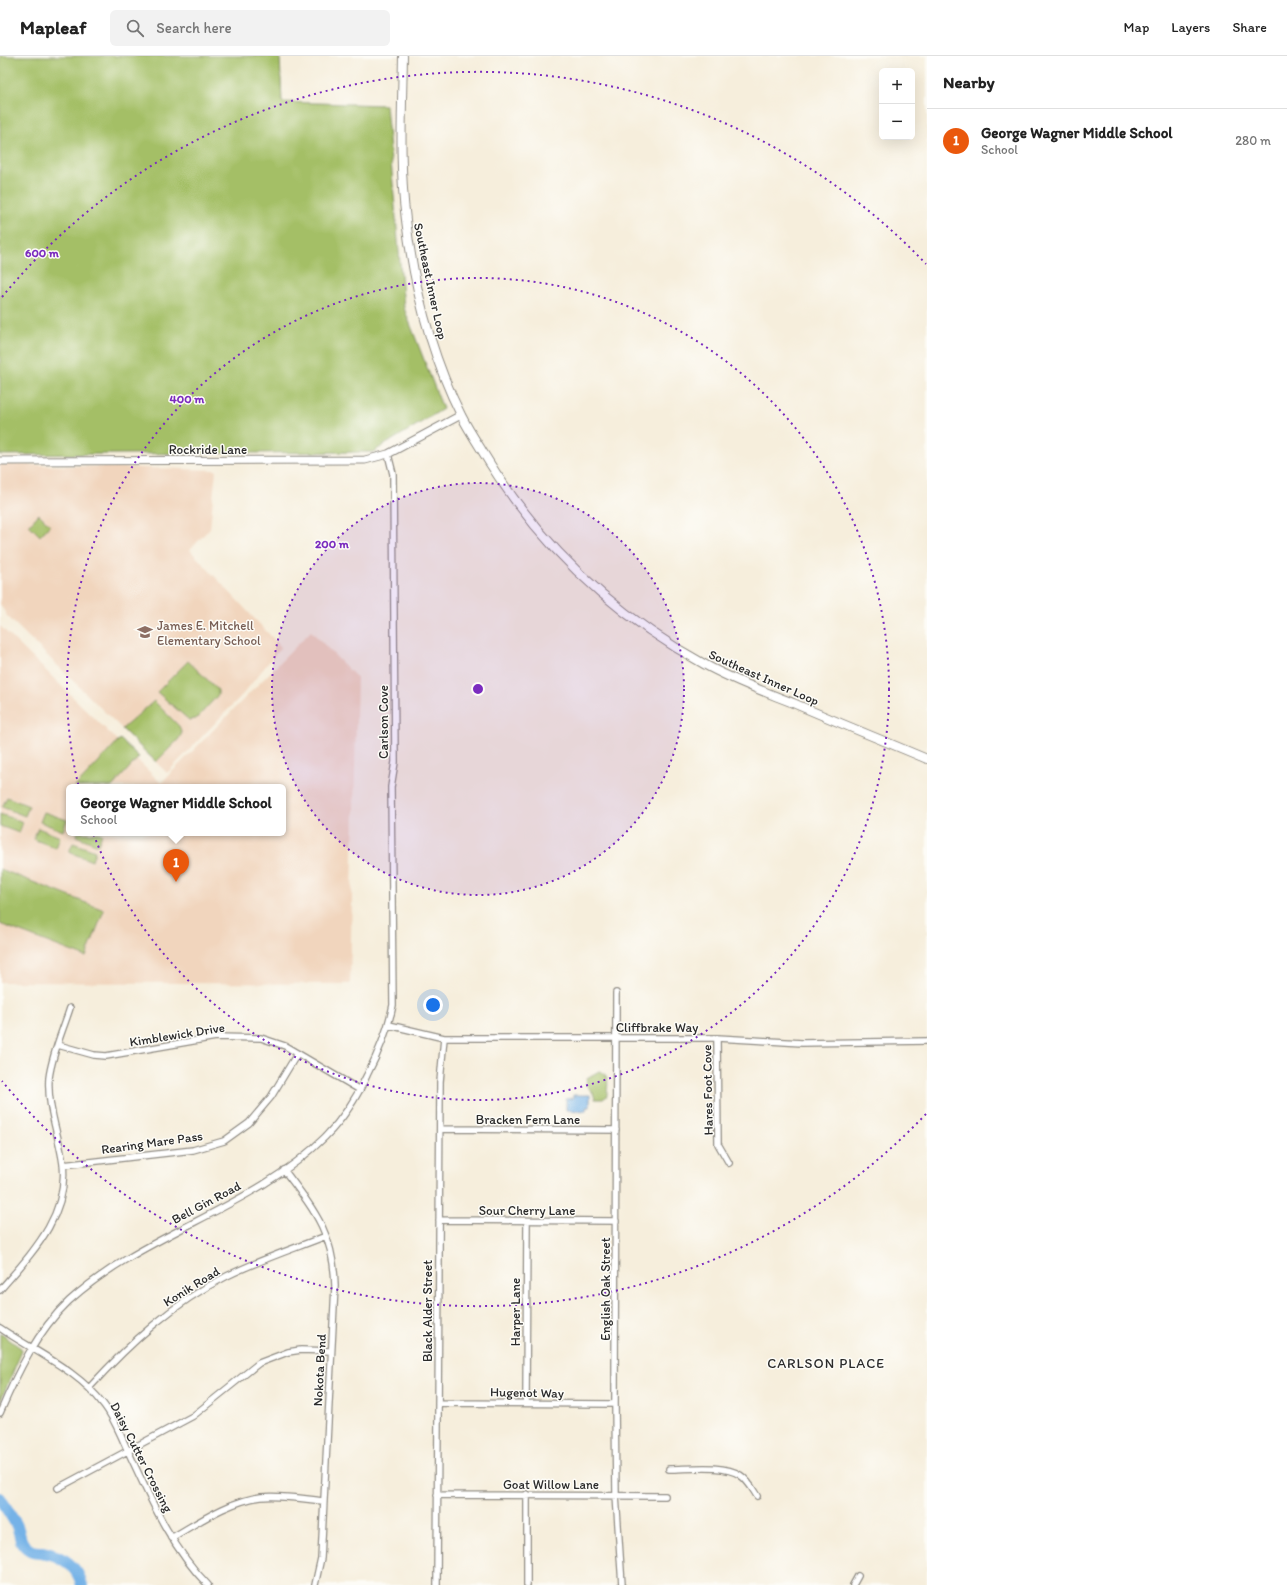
<!DOCTYPE html>
<html lang="en">
<head>
<meta charset="utf-8">
<style>
  body { margin:0; font-family:Itim,sans-serif; background:#f2f2f2; color:#222 }
  .controls { position:absolute; right:12px; top:12px; display:grid; overflow:hidden; border-radius:6px; box-shadow:0 4px 16px #0002 }
  .controls button { width:36px; height:36px; display:grid; place-items:center; padding:0; border:0; border-bottom:1px solid #e0e0e0; background:#fff; color:#222; font:20px sans-serif }
  .you { position:absolute; left:433px; top:949px; width:14px; height:14px; margin:-10px; border:3px solid #fff; border-radius:50%; background:#1a73e8; box-shadow:0 0 0 6px #1a73e833 }
  .badge { display:grid; place-items:center; width:26px; height:26px; border-radius:50%; background:#ea580c; color:#fff; font-size:13px; font-weight:700 }
  .pin { position:absolute; translate:-50% -33px; filter:drop-shadow(0 1px 2px #0008) }
  .pin::after { content:''; position:absolute; top:21px; width:14px; height:12px; background:inherit; clip-path:polygon(0 0,100% 0,50% 100%) }
  .popup { position:absolute; left:66px; top:728px; width:220px; height:52px; box-sizing:border-box; display:grid; place-content:center; border-radius:6px; background:#fff; filter:drop-shadow(0 1px 3px #0005); font-size:13px; white-space:nowrap; color:#767676 }
  .popup b { font-size:15px; color:#222 }
  .popup::after { content:''; position:absolute; left:50%; top:100%; margin-left:-8px; border:8px solid transparent; border-top-color:#fff }
  .list { margin:0; padding:0; list-style:none }
  h2 { display:flex; justify-content:space-between; align-items:center; height:52px; margin:0; padding:0 16px; font-size:17px }
  h2 small { font-size:13px; font-weight:400; color:#767676 }
  .list li { display:grid; grid-template-columns:26px 1fr auto; gap:12px; align-items:center; box-sizing:border-box; height:64px; padding:0 16px; border-top:1px solid #e0e0e0 }
  .list b { display:block; font-size:15px; white-space:nowrap }
  .list p { margin:0; font-size:13px; white-space:nowrap; color:#767676 }
  .list em { font-size:13px; font-style:normal; color:#767676 }
  .icon { flex:none; width:22px; height:22px; fill:none; stroke:currentColor; stroke-width:2; stroke-linecap:round; stroke-linejoin:round }
  .map { position:relative; flex:none; width:927px; height:1529px; overflow:hidden }
  header { display:flex; align-items:center; gap:24px; box-sizing:border-box; height:56px; padding:0 20px; background:#fff; border-bottom:1px solid #e0e0e0 }
  header strong { font-size:19px }
  nav { display:flex; gap:22px; margin-inline-start:auto; font-size:14px }
  .search { width:280px; height:36px; background:#f2f2f2; display:flex; align-items:center; gap:10px; box-sizing:border-box; padding:0 14px; border-radius:6px; color:#767676; font-size:15px }
  main { display:flex }
  aside { flex:1; background:#fff }
  .map>svg:first-child { display:block }
  .built { fill:#f1d5bd; fill-rule:evenodd }
  .green { fill:#a4bf66; stroke:#687548 }
  .water { fill:#74b2e7; stroke:#506e89 }
  .lines { fill:none; stroke-linecap:round; stroke-linejoin:round }
  .river { stroke:#74b2e7; stroke-width:12 }
  .minor-casing { stroke:#908c84; stroke-width:8 }
  .tertiary-casing { stroke:#908c84; stroke-width:9 }
  .secondary-casing { stroke:#908c84; stroke-width:10 }
  .minor { stroke:#fff; stroke-width:5.5 }
  .tertiary { stroke:#fff; stroke-width:7 }
  .secondary { stroke:#fff; stroke-width:8 }
  .ring { fill:none; stroke:#7b2cbf; stroke-width:2; stroke-dasharray:2 4 }
  .labels { text-anchor:middle; stroke-width:3; stroke-linejoin:round; paint-order:stroke }
  .street-label { font-size:13px; fill:#2b2b2b; stroke:#fdfcf7 }
  .education-label { font-size:13px; fill:#785e54; stroke:#fdfcf7; text-anchor:start }
  .neighbourhood-label { font-size:14px; letter-spacing:1px; fill:#2b2b2b; stroke:#fdfcf7 }
  .centre { fill:#7b2cbf; stroke:#fdfcf7; stroke-width:2 }
  .ring-label { font-size:12px; text-anchor:middle; font-weight:bold; fill:#7b2cbf; stroke:#fdfcf7; stroke-width:3; stroke-linejoin:round; paint-order:stroke }
</style>
</head>
<body>
<header>
<strong>Mapleaf</strong>
<div class="search"><svg class="icon" aria-label="search" viewBox="0 0 24 24"><circle cx="10" cy="10" r="6"/><path d="M15 15l6 6"/></svg>Search here</div>
<nav><a>Map</a><a>Layers</a><a>Share</a></nav>
</header>
<main>
<div class="map">
<svg width="927" height="1529" viewBox="0 0 927 1529">
  <rect width="100%" height="100%" fill="#fdfcf7"/>
  <filter id="ink" filterUnits="userSpaceOnUse"><feTurbulence type="fractalNoise" baseFrequency=".025" numOctaves="2"/><feDisplacementMap in="SourceGraphic" scale="8" xChannelSelector="R" yChannelSelector="G"/><feConvolveMatrix kernelMatrix="1 2 1 2 8 2 1 2 1" color-interpolation-filters="sRGB"/></filter>
  <filter id="wash" filterUnits="userSpaceOnUse"><feTurbulence type="fractalNoise" baseFrequency=".012" numOctaves="4" result="noise"/><feDisplacementMap in="SourceGraphic" scale="16" xChannelSelector="R" yChannelSelector="G"/><feGaussianBlur stdDeviation="0.9" result="paint"/><feColorMatrix in="noise" values="0 0 0 0 0 0 0 0 0 0 0 0 0 0 0 0 0 1.4 0 .05"/><feComposite in="paint" operator="in"/></filter>
  <g filter="url(#wash)">
    <rect width="100%" height="100%" fill="#f6eedc"/>
    <path class="built" d="M 0,408 L 216,414 L 210,472 L 190,494 L 281,591 L 243,638 L 167,717 L 7,560 L 0,548 Z
      M 0,570 L 161,727 L 311,575 L 357,622 L 350,928 L 0,926 ZM 69,731 L 283,731 L 283,777 L 69,777 Z"/>
    <path class="green" d="M 0,0 L 280,0 L 282,46 L 386,49 L 404,252 L 443,353 L 373,396 L 0,399 Z
      M 39,458 L 50,469 L 40,480 L 29,469 Z
      M 188,605 L 218,634 L 218,639 L 196,663 L 189,664 L 157,636 Z
      M 154,645 L 179,670 L 182,677 L 178,684 L 156,706 L 122,673 Z
      M 120,683 L 139,701 L 112,731 L 75,731 Z
      M 7,741 L 29,750 L 25,760 L 2,751 Z
      M 44,756 L 67,764 L 63,775 L 40,766 Z
      M 0,758 L 23,766 L 19,777 L 0,770 Z
      M 38,772 L 60,781 L 56,792 L 33,783 Z
      M 77,777 L 99,777 L 102,778 L 98,789 L 76,780 Z
      M 73,787 L 95,795 L 92,805 L 69,796 Z
      M 0,813 L 104,854 L 86,901 L 0,868 Z
      M 599,1015 C 611,1018 607,1031 607,1040 L 603,1043 L 595,1043 L 593,1037 L 586,1029 L 587,1022 Z
      M 0,1277 L 21,1292 L 22,1295 L 0,1346 Z"/>
    <path class="water" d="M 573,1039 L 590,1039 L 590,1051 L 586,1051 L 586,1055 L 566,1054 L 566,1043 L 573,1042 Z"/>
    <g class="lines">
      <path class="river" d="M 0,1442 C 5,1451 11,1459 16,1468 C 22,1479 17,1486 30,1494 C 33,1496 38,1496 42,1496 C 62,1500 77,1509 82,1529"/>
    </g>
  </g>
  <g filter="url(#ink)">
    <g class="lines">
      <g class="minor-casing">
        <path id="minor" d="M 616,937 L 615,1348 L 616,1439 L 622,1529
          M 389,969 L 444,982 L 717,982 L 802,987 L 927,985
          M 717,982 L 718,1088 L 729,1107
          M 58,989 L 94,999 L 106,1000 L 216,981 L 261,982 L 285,990 L 360,1034
          M 440,1073 L 616,1074
          M 63,1109 L 193,1094 L 224,1085 L 249,1067 L 271,1041 L 297,998
          M 284,1114 C 315,1155 334,1178 335,1230 L 321,1502 L 315,1529
          M 439,1164 L 616,1165
          M 0,1234 C 31,1198 69,1160 63,1108 C 59,1079 47,1051 49,1022 C 52,998 63,974 70,952
          M 0,1272 C 35,1296 78,1314 104,1349 C 115,1363 120,1379 128,1395 C 150,1442 171,1492 208,1529
          M 89,1332 C 130,1287 173,1247 227,1220 C 259,1204 293,1193 326,1180
          M 526,1346 L 527,1165
          M 438,1347 L 615,1348
          M 0,1357 C 17,1317 37,1275 69,1245 C 145,1176 253,1153 325,1081 C 342,1064 357,1041 367,1019 C 379,996 388,974 393,949 L 391,731 L 395,706 L 393,418 L 388,398
          M 669,1413 C 688,1413 724,1408 740,1419 C 748,1424 752,1432 757,1440
          M 58,1432 L 193,1360 L 259,1307 L 288,1296 L 301,1294 L 331,1295
          M 527,1438 L 527,1529
          M 437,1439 L 665,1440
          M 171,1482 C 199,1466 229,1445 261,1441 C 282,1439 303,1443 323,1445
          M 437,1529 L 440,1026 L 444,982
          M 853,1529 L 858,1520"/>
      </g>
      <g class="tertiary-casing">
        <path id="tertiary" d="M 0,405 L 365,404 L 388,398 L 461,359"/>
      </g>
      <g class="secondary-casing">
        <path id="secondary" d="M 403,0 C 402,55 399,110 406,164 C 414,231 431,299 461,359 C 467,371 474,382 481,393 C 535,484 611,557 704,608 C 732,624 763,635 793,647 C 837,666 882,684 927,703"/>
      </g>
      <use href="#minor" class="minor"/>
      <use href="#tertiary" class="tertiary"/>
      <use href="#secondary" class="secondary"/>
    </g>
  </g>
  <circle cx="478" cy="633" r="206" fill="#7b2cbf" fill-opacity=".12"/>
  <g class="ring">
    <circle cx="478" cy="633" r="206"/>
    <circle cx="478" cy="633" r="411"/>
    <path d="M926 1058A617 617 0 0 1 2 1025M2 241A617 617 0 0 1 926 208"/>
  </g>
  <defs>
    <g id="school-bare" transform="scale(1.2)"><path d="M0-5L7-2L0 1L-7-2ZM-4 1L0 2.5L4 1V4Q0 6-4 4Z" fill="#8d6e63" stroke="#fdfcf7" stroke-width="2.5" paint-order="stroke"/></g>
  </defs>
  <g fill-rule="evenodd">
    <use href="#school-bare" x="145" y="576"/>
  </g>
  <g class="labels">
    <g class="street-label">
      <text transform="translate(431 225) rotate(78)" y="5">Southeast Inner Loop</text>
      <text x="208" y="398">Rockride Lane</text>
      <text transform="translate(764 621) rotate(24)" y="5">Southeast Inner Loop</text>
      <text transform="translate(383 666) rotate(-90)" y="5">Carlson Cove</text>
      <text x="657" y="976">Cliffbrake Way</text>
      <text transform="translate(177 978) rotate(-9)" y="5">Kimblewick Drive</text>
      <text transform="translate(707 1034) rotate(-91)" y="5">Hares Foot Cove</text>
      <text x="528" y="1068">Bracken Fern Lane</text>
      <text transform="translate(152 1086) rotate(-8)" y="5">Rearing Mare Pass</text>
      <text transform="translate(206 1146) rotate(-28)" y="5">Bell Gin Road</text>
      <text x="527" y="1159">Sour Cherry Lane</text>
      <text transform="translate(191 1230) rotate(-32)" y="5">Konik Road</text>
      <text transform="translate(605 1233) rotate(-90)" y="5">English Oak Street</text>
      <text transform="translate(427 1255) rotate(-90)" y="5">Black Alder Street</text>
      <text transform="translate(515 1256) rotate(-90)" y="5">Harper Lane</text>
      <text transform="translate(319 1314) rotate(-87)" y="5">Nokota Bend</text>
      <text transform="translate(527 1336) rotate(1)" y="5">Hugenot Way</text>
      <text transform="translate(142 1401) rotate(63)" y="5">Daisy Cutter Crossing</text>
      <text x="551" y="1433">Goat Willow Lane</text>
    </g>
    <g class="education-label">
      <text x="157" y="574">James E. Mitchell<tspan x="157" dy="15">Elementary School</tspan></text>
    </g>
    <g class="neighbourhood-label">
      <text x="826" y="1312">CARLSON PLACE</text>
    </g>
  </g>
  <circle cx="478" cy="633" r="6" class="centre"/>
  <g class="ring-label">
    <text x="42" y="201">600 m</text>
    <text x="187" y="347">400 m</text>
    <text x="332" y="492">200 m</text>
  </g>
</svg>
<div class="controls">
<button>+</button>
<button>−</button>
</div>
<div class="you"></div>
<div class="pin badge" style="left:176px;top:826px">1</div>
<div class="popup"><b>George Wagner Middle School</b>School</div>
</div>
<aside>
<h2>Nearby<small></small></h2>
<ul class="list">
<li><span class="badge">1</span><div><b>George Wagner Middle School</b><p>School</p></div><em>280 m</em></li>
</ul>
</aside>
</main>
</body>
</html>
